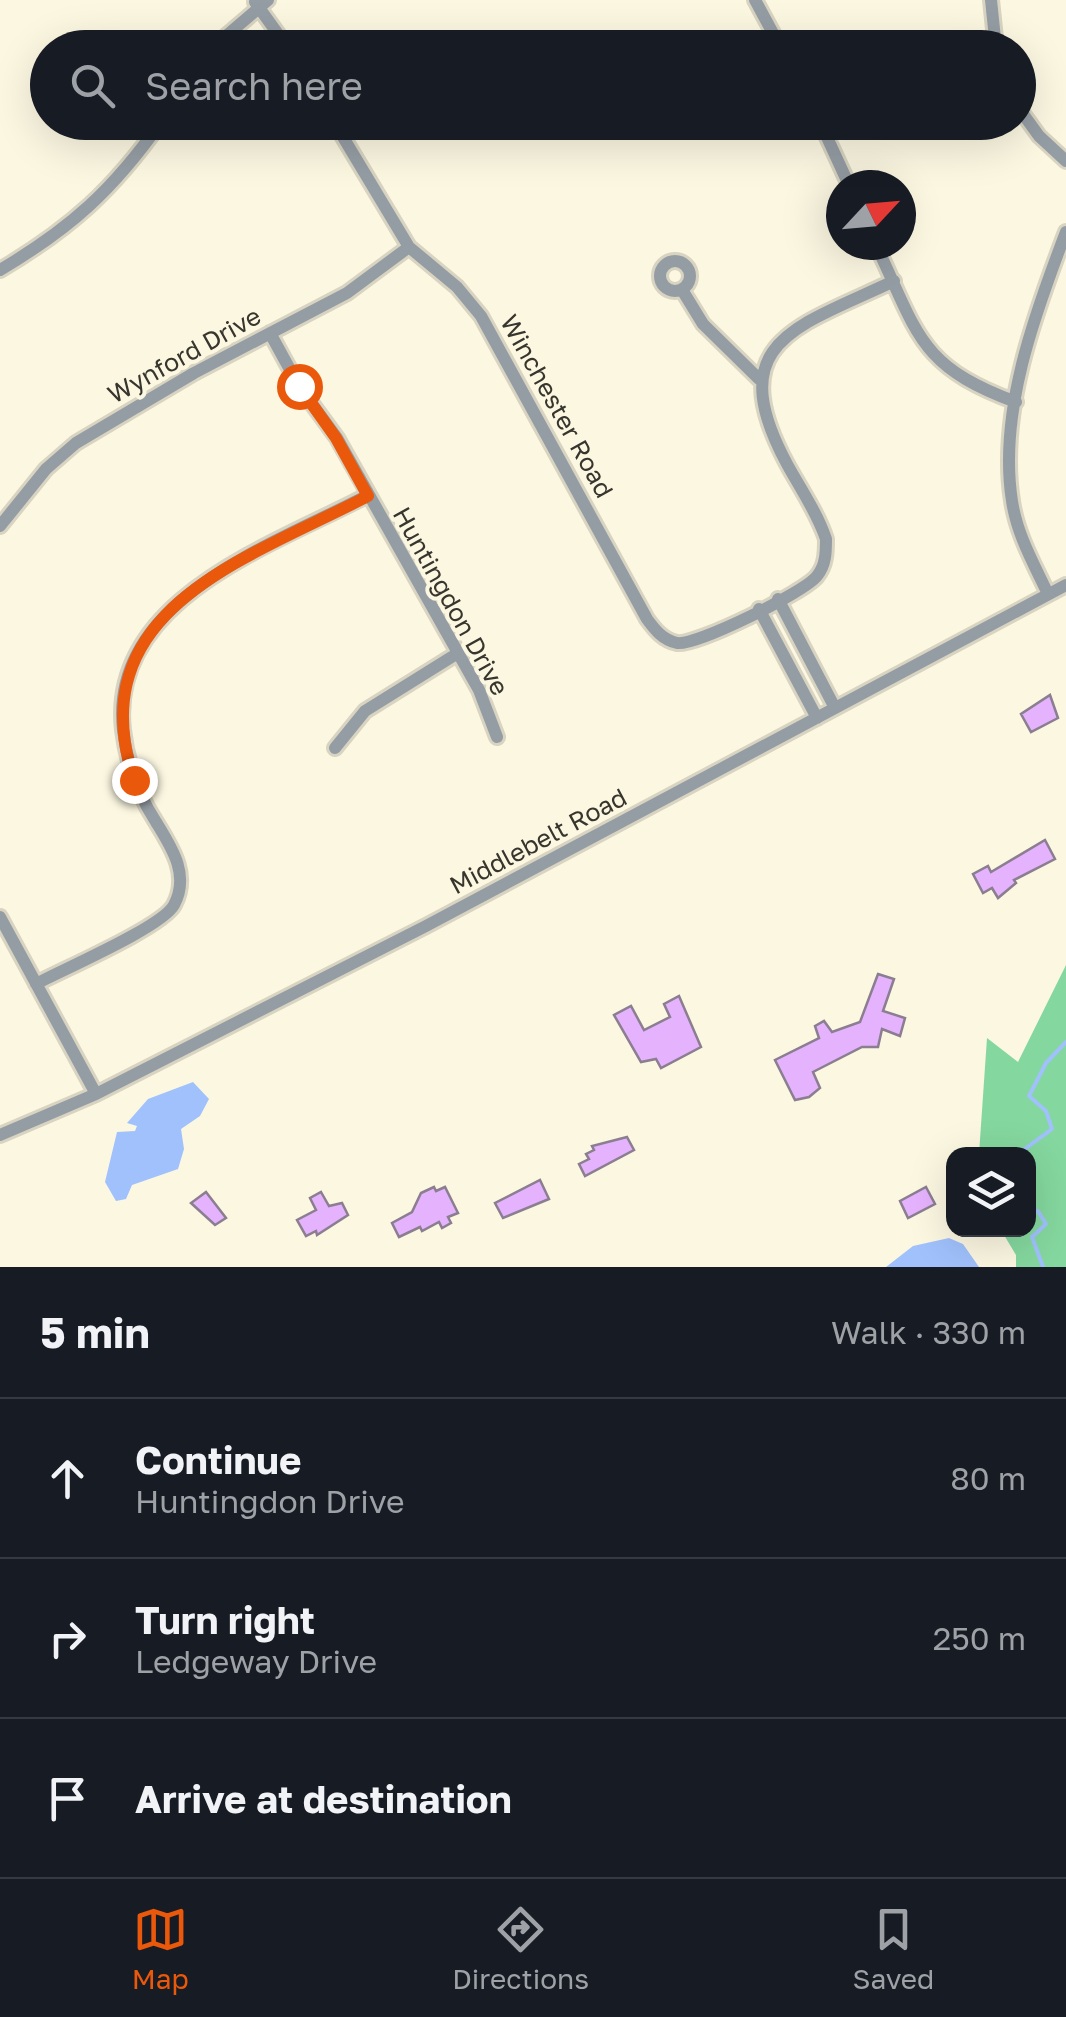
<!DOCTYPE html>
<html lang="en">
<head>
<meta charset="utf-8">
<style>
  body { margin:0; font-family:"Golos Text",sans-serif; background:#20242c; color:#f1f3f6 }
  .controls { position:absolute; right:30px; bottom:30px; display:grid; overflow:hidden; border-radius:20px; box-shadow:0 10px 40px #0002 }
  .controls button { width:90px; height:90px; display:grid; place-items:center; padding:0; border:0; border-bottom:2px solid #363941; background:#171b24; color:#f1f3f6; font:50px sans-serif }
  .compass { position:absolute; left:826px; top:170px; width:90px; height:90px; border-radius:50%; background:#171b24; box-shadow:0 10px 40px #0002; rotate:64deg }
  .stop { position:absolute; width:30px; height:30px; margin:-22px; border:8px solid #ea580c; border-radius:50%; background:#fff }
  .stop.end { background:#ea580c; border-color:#fff; box-shadow:0 2px 10px #0008 }
  .list { margin:0; padding:0; list-style:none }
  h2 { display:flex; justify-content:space-between; align-items:center; height:130px; margin:0; padding:0 40px; font-size:42px }
  h2 small { font-size:32px; font-weight:400; color:#9ea1a6 }
  .list li { display:grid; grid-template-columns:65px 1fr auto; gap:30px; align-items:center; box-sizing:border-box; height:160px; padding:0 40px; border-top:2px solid #363941 }
  .list b { display:block; font-size:38px; white-space:nowrap }
  .list p { margin:0; font-size:32px; white-space:nowrap; color:#9ea1a6 }
  .list em { font-size:32px; font-style:normal; color:#9ea1a6 }
  .icon { flex:none; width:55px; height:55px; fill:none; stroke:currentColor; stroke-width:2; stroke-linecap:round; stroke-linejoin:round }
  .map { position:relative; flex:none; width:1066px; height:1267px; overflow:hidden }
  .search { position:absolute; background:#171b24; box-shadow:0 10px 40px #0002; left:30px; right:30px; top:30px; height:110px; display:flex; align-items:center; gap:25px; box-sizing:border-box; padding:0 35px; border-radius:55px; color:#9ea1a6; font-size:38px }
  .sheet { height:610px; background:#171b24 }
  nav { display:flex; justify-content:space-around; align-items:center; box-sizing:border-box; height:140px; border-top:2px solid #363941; background:#171b24; font-size:28px; color:#9ea1a6 }
  nav a { display:grid; justify-items:center; gap:5px }
  nav .on { color:#ea580c }
  .map>svg:first-child { display:block }
  .forest { fill:#84d79e }
  .water { fill:#a0c1fc }
  .lines { fill:none; stroke-linecap:round; stroke-linejoin:round }
  .stream { stroke:#a0c1fc; stroke-width:4 }
  .building { fill:#e5b2fd; stroke:#8a7e90; stroke-width:2.5 }
  .minor-casing { stroke:#d8d4c1; stroke-width:18 }
  .minor { stroke:#959da4; stroke-width:12 }
  .route { stroke:#ea580c; stroke-width:12 }
  .labels { text-anchor:middle; stroke-width:8; stroke-linejoin:round; paint-order:stroke }
  .street-label { font-size:25px; fill:#37352d; stroke:#fbf7e1 }
</style>
</head>
<body>
<div class="map">
<svg width="1066" height="1267" viewBox="0 0 1066 1267">
  <rect width="100%" height="100%" fill="#fbf7e1"/>
  <path class="forest" d="M 1066,965 L 1066,1267 L 1016,1267 L 1016,1255 L 1001,1230 L 1028,1230 L 1028,1154 L 979,1154 L 987,1038 L 1018,1062 Z"/>
  <path class="water" d="M 193,1082 L 209,1099 L 200,1116 L 181,1129 L 184,1149 L 178,1169 L 132,1185 L 126,1199 L 116,1201 L 105,1182 L 117,1132 L 135,1131 L 137,1126 L 127,1123 L 148,1099 Z
    M 949,1238 L 963,1244 L 979,1267 L 886,1267 L 913,1246 Z"/>
  <g class="lines">
    <path class="stream" d="M 1018,1154 L 1052,1129 L 1046,1111 L 1029,1096 L 1046,1063 L 1066,1042
      M 1028,1213 L 1038,1211 L 1046,1224 L 1032,1237 L 1043,1267"/>
  </g>
  <path class="building" d="M 1050,695 L 1058,718 L 1031,732 L 1021,714 Z
    M 1045,840 L 1055,859 L 1014,880 L 1016,883 L 998,898 L 992,888 L 983,893 L 973,874 L 988,866 L 991,872 Z
    M 878,974 L 894,979 L 883,1011 L 905,1018 L 900,1036 L 882,1029 L 878,1047 L 862,1047 L 813,1072 L 820,1088 L 809,1097 L 795,1100 L 775,1060 L 819,1038 L 815,1026 L 824,1021 L 832,1032 L 860,1022 Z
    M 679,996 L 701,1047 L 661,1068 L 656,1059 L 641,1062 L 614,1015 L 631,1006 L 644,1030 L 670,1017 L 664,1004 Z
    M 627,1137 L 634,1150 L 585,1176 L 579,1164 L 589,1159 L 586,1154 L 594,1150 L 592,1146 Z
    M 540,1180 L 549,1199 L 503,1218 L 495,1203 Z
    M 434,1187 L 436,1191 L 445,1187 L 458,1213 L 448,1217 L 451,1223 L 442,1228 L 439,1222 L 422,1231 L 420,1227 L 399,1237 L 392,1223 L 412,1212 L 421,1193 Z
    M 926,1187 L 935,1204 L 908,1218 L 900,1201 Z
    M 206,1192 L 226,1218 L 215,1225 L 191,1203 Z
    M 321,1192 L 329,1206 L 342,1203 L 348,1215 L 317,1235 L 316,1231 L 306,1236 L 297,1220 L 316,1210 L 310,1198 Z"/>
  <g class="lines">
    <g class="minor-casing">
      <path id="minor" d="M 755,0 L 781,48
        M 991,0 L 996,48
        M 255,2 L 288,48
        M 212,48 L 268,0
        M 1018,107 L 1039,136 L 1066,161
        M 334,122 L 409,247 L 457,287 L 481,316 L 647,619 C 655,630 663,640 677,643 C 696,646 805,592 817,576 C 826,565 826,552 826,539 C 817,512 800,488 787,464 C 721,341 797,327 894,281
        M 820,122 L 849,185
        M 876,245 C 918,333 918,366 1016,402
        M660 276a15 15 0 1 1 30 0a15 15 0 1 1-30 0Z
        M 0,270 C 71,228 113,190 161,122
        M 684,293 L 703,324 L 759,379
        M 270,333 L 299,386 L 337,438 L 479,690 L 497,737
        M 0,526 L 46,469 L 76,443 L 194,373 L 347,293 L 409,247
        M 1048,594 C 1034,564 1017,535 1012,501 C 998,413 1035,313 1066,232
        M 778,599 L 835,708
        M 759,609 L 817,718
        M 335,748 L 365,711 L 458,653
        M 0,917 L 96,1094
        M 36,984 C 64,969 162,927 174,905 C 190,875 172,848 156,822 C 137,793 127,763 123,730 C 108,599 274,545 368,495
        M 0,1135 L 96,1094 L 426,926 L 1066,585"/>
    </g>
    <use href="#minor" class="minor"/>
  </g>
  <g class="lines">
    <path class="route" d="M 134,780 C 78,609 247,559 368,496 L 336,438 L 299,386"/>
  </g>
  <g class="labels">
    <g class="street-label">
      <text transform="translate(184 355) rotate(-29)" y="9">Wynford Drive</text>
      <text transform="translate(557 406) rotate(61)" y="9">Winchester Road</text>
      <text transform="translate(451 601) rotate(61)" y="9">Huntingdon Drive</text>
      <text transform="translate(538 841) rotate(-28)" y="9">Middlebelt Road</text>
    </g>
  </g>
</svg>
<div class="controls">
<button><svg class="icon" aria-label="layers" viewBox="0 0 24 24"><path d="M12 4l9 5-9 5-9-5zM3 14l9 5 9-5"/></svg></button>
</div>
<svg class="compass" viewBox="-18 -18 36 36"><path d="M0-13l5 13h-10z" fill="#e53935"/><path d="M0 13l5-13h-10z" fill="#9ea1a6"/></svg>
<div class="stop" style="left:299px;top:386px"></div>
<div class="stop end" style="left:134px;top:780px"></div>
<div class="search"><svg class="icon" aria-label="search" viewBox="0 0 24 24"><circle cx="10" cy="10" r="6"/><path d="M15 15l6 6"/></svg>Search here</div>
</div>
<section class="sheet">
<h2>5 min<small>Walk · 330 m</small></h2>
<ul class="list">
<li><svg class="icon" aria-label="ahead" viewBox="0 0 24 24"><path d="M12 20V5M6 11l6-6 6 6"/></svg><div><b>Continue</b><p>Huntingdon Drive</p></div><em>80 m</em></li>
<li><svg class="icon" aria-label="right" viewBox="0 0 24 24"><path d="M7 20v-9h11M14 6l5 5-5 5"/></svg><div><b>Turn right</b><p>Ledgeway Drive</p></div><em>250 m</em></li>
<li><svg class="icon" aria-label="arrive" viewBox="0 0 24 24"><path d="M6 21V4h12l-3 4 3 4H6"/></svg><div><b>Arrive at destination</b></div></li>
</ul>
</section>
<nav>
<a class="on"><svg class="icon" aria-label="map" viewBox="0 0 24 24"><path d="M3 6l6-2 6 2 6-2v14l-6 2-6-2-6 2zM9 4v14M15 6v14"/></svg>Map</a>
<a><svg class="icon" aria-label="directions" viewBox="0 0 24 24"><path d="M12 3l9 9-9 9-9-9zM9 14v-3h6M13 9l2 2-2 2"/></svg>Directions</a>
<a><svg class="icon" aria-label="saved" viewBox="0 0 24 24"><path d="M7 4h10v16l-5-4-5 4z"/></svg>Saved</a>
</nav>
</body>
</html>
